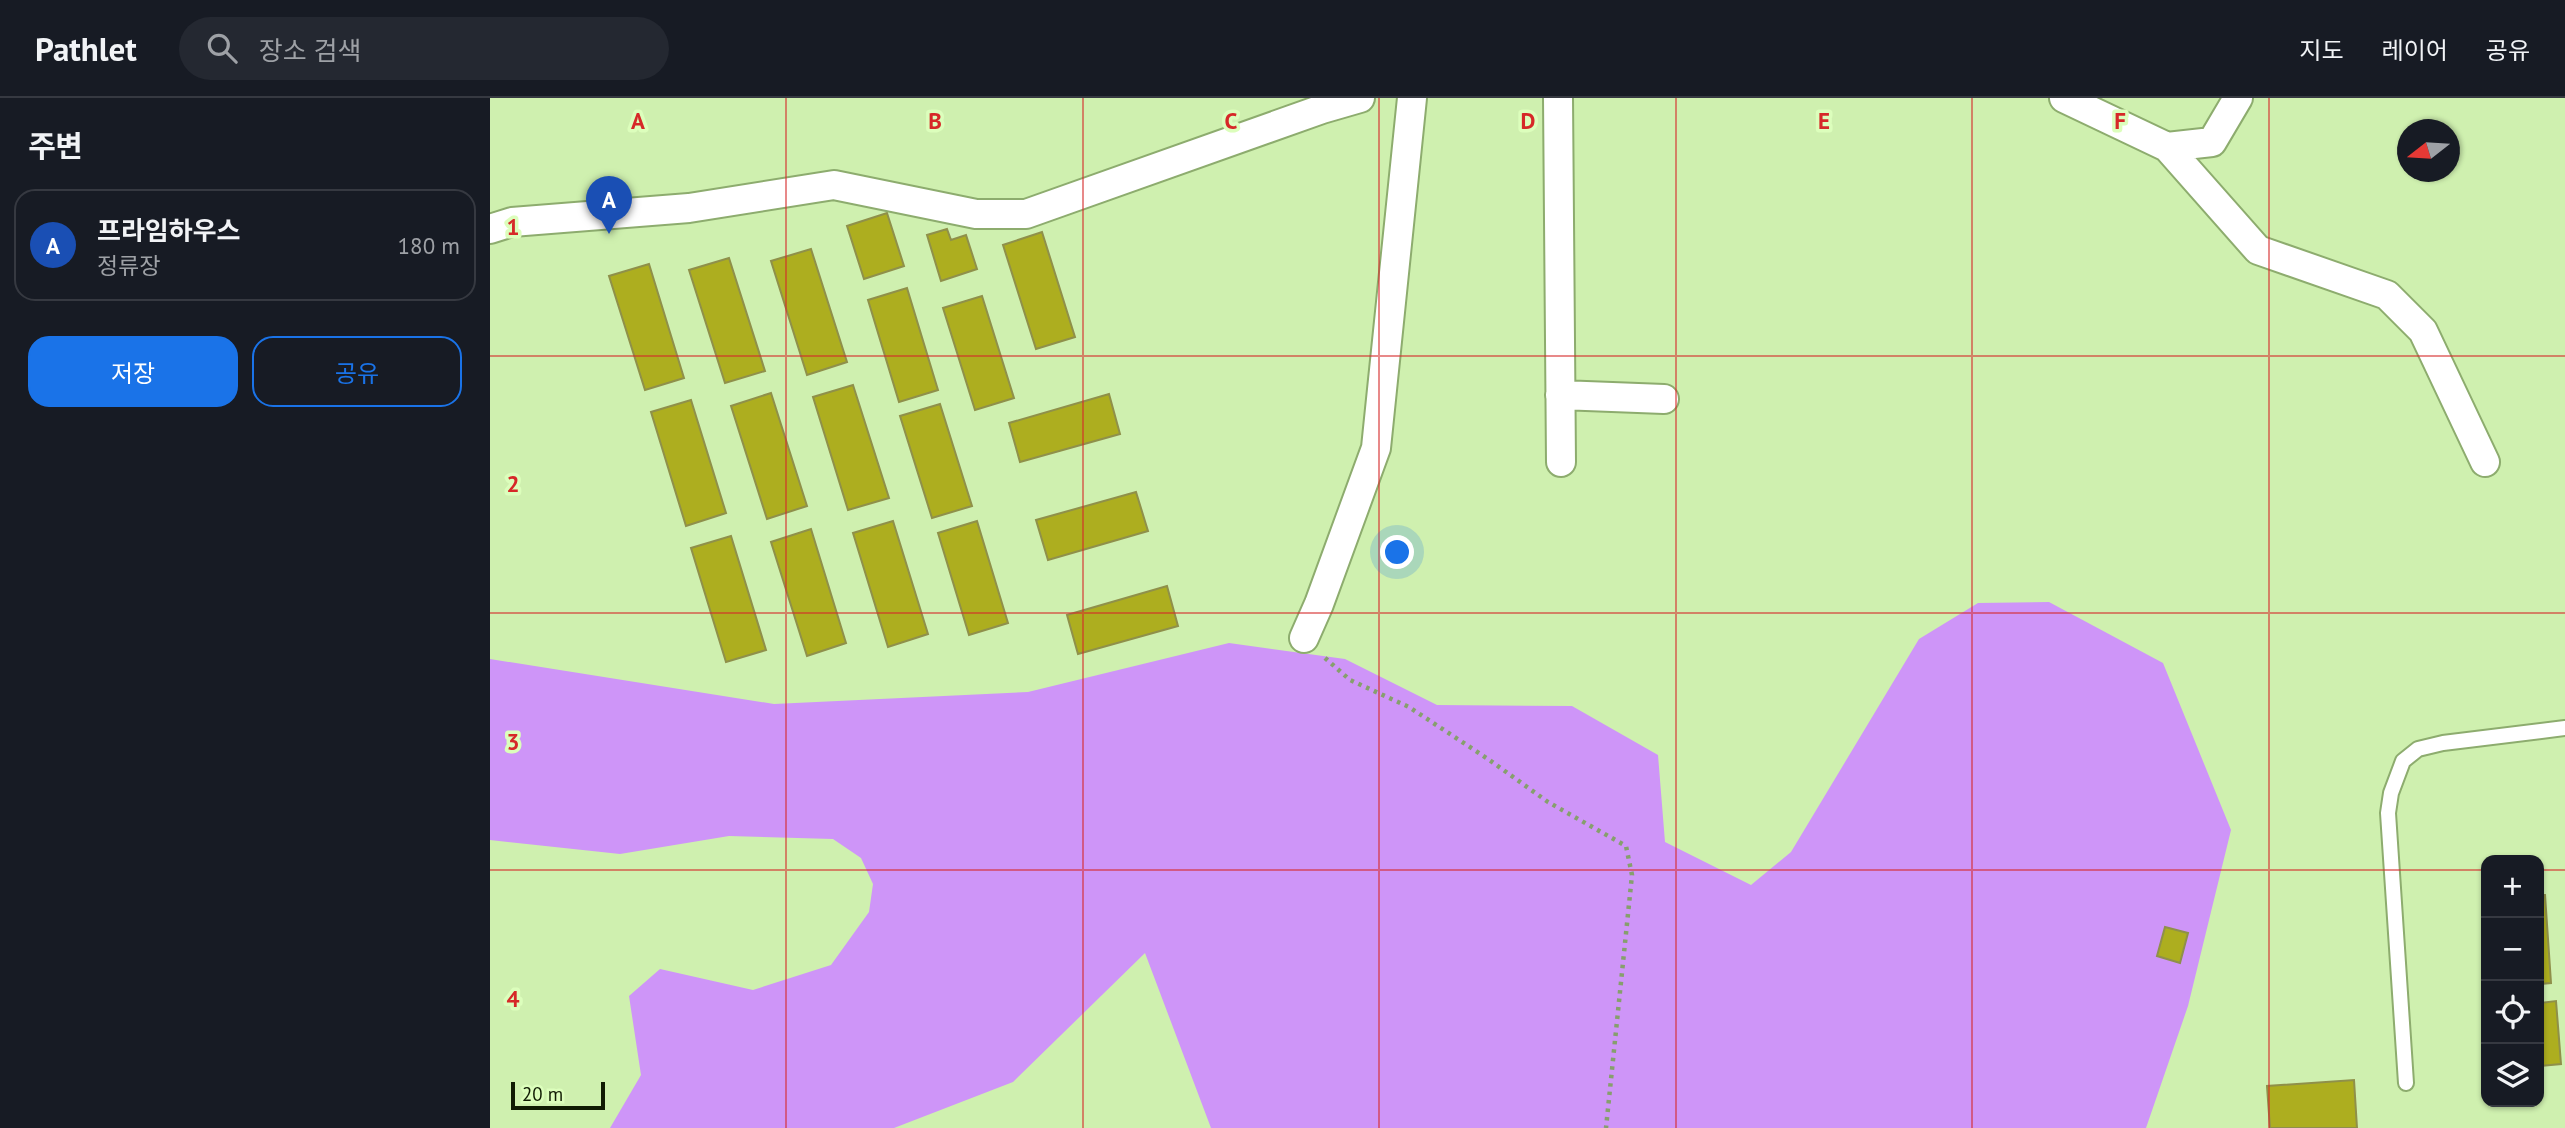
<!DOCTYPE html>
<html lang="ko">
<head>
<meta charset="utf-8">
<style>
  body { margin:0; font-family:"PT Sans","Noto Sans KR",sans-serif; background:#242831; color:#f1f3f6 }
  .controls { position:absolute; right:21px; bottom:21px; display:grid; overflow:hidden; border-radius:14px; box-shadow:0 2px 5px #0004 }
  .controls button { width:63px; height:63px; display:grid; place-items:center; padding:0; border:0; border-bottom:2px solid #363941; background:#171b24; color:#f1f3f6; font:35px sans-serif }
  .compass { position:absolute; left:1907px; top:21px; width:63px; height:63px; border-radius:50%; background:#171b24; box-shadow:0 2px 5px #0004; rotate:253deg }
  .scale { position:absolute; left:21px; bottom:18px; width:94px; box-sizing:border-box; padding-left:7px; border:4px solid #101b03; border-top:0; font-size:19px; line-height:24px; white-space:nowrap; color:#101b03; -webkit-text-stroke:5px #dcfebc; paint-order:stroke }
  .you { position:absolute; left:908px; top:455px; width:24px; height:24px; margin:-18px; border:5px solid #fff; border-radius:50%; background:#1a73e8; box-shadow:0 0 0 10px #1a73e833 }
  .badge { display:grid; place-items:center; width:46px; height:46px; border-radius:50%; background:#1a73e8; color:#fff; font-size:23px; font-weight:700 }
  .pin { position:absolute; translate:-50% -58px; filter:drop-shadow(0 2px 4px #0008) }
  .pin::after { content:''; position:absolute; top:37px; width:24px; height:21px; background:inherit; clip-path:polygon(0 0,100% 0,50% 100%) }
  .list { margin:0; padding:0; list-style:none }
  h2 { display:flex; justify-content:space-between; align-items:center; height:91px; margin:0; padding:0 28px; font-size:30px }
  h2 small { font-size:23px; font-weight:400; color:#9ea1a6 }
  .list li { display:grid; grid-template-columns:46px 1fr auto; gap:21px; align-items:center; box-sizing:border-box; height:112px; margin:0 14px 14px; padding:0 14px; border:2px solid #363941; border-radius:21px }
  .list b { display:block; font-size:26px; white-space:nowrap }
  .list p { margin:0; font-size:23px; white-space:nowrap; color:#9ea1a6 }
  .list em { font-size:23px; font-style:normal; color:#9ea1a6 }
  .actions { display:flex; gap:14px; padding:21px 28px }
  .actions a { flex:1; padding:16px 0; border:2px solid #1a73e8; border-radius:21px; text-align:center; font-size:24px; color:#1a73e8 }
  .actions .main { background:#1a73e8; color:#fff }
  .icon { flex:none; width:38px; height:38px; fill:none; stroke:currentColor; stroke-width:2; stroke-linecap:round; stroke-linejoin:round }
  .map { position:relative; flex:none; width:2075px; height:1030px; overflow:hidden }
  header { display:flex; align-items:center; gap:42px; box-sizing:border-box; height:98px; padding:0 35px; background:#171b24; border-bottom:2px solid #363941 }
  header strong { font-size:33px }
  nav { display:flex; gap:38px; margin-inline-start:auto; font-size:24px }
  .search { width:490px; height:63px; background:#242831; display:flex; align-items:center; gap:18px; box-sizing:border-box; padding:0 24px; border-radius:38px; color:#9ea1a6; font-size:26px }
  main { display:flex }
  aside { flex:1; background:#171b24 }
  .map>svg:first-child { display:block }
  .forest { fill:#ce95f8 }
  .building { fill:#adae1f; stroke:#8f904a; stroke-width:2 }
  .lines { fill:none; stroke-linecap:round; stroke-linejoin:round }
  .service-casing { stroke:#8dac6e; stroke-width:18 }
  .minor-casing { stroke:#8dac6e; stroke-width:32 }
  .path { stroke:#869f6d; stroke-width:4.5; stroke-dasharray:3.5 5; stroke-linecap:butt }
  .service { stroke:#fff; stroke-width:14 }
  .minor { stroke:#fff; stroke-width:28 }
  .grid { fill:none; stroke:#d62828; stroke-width:2; stroke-opacity:0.55 }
  .grid-label { font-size:23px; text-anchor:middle; font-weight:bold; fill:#d62828; stroke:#dcfebc; stroke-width:7; stroke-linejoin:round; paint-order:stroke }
</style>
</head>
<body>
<header>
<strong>Pathlet</strong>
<div class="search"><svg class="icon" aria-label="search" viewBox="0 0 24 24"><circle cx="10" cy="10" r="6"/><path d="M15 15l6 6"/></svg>장소 검색</div>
<nav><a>지도</a><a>레이어</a><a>공유</a></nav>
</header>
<main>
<aside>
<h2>주변<small></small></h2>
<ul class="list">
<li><span class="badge" style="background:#1a4fb4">A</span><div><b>프라임하우스</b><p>정류장</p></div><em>180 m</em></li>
</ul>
<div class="actions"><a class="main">저장</a><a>공유</a></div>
</aside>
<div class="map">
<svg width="2075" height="1030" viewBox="0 0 2075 1030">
  <rect width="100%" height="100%" fill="#cff0af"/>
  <path class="forest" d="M 1559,504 L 1673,565 L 1741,732 L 1698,908 L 1656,1030 L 721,1030 L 655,855 L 523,984 L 404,1030 L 120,1030 L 151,977 L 139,898 L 170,871 L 263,892 L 341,867 L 379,814 L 383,786 L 371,760 L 343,741 L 239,738 L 130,756 L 0,742 L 0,561 L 284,606 L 538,594 L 739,545 L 855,561 L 947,607 L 1082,608 L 1168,657 L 1175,744 L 1261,787 L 1301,754 L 1429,541 L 1488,505 Z"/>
  <path class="building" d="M 397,115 L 414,168 L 374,181 L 357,128 Z
    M 457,131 L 461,142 L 476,137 L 487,171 L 451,183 L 437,137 Z
    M 552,134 L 585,239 L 546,251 L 513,147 Z
    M 321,151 L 357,264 L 317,277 L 281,163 Z
    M 239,160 L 275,273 L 235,285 L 199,172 Z
    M 159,166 L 194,280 L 155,292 L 119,178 Z
    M 417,190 L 448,292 L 409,304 L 378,202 Z
    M 492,198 L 524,300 L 485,312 L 453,210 Z
    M 363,287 L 399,400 L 358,412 L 323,299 Z
    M 281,295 L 317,408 L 277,421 L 241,308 Z
    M 619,296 L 630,336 L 530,364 L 519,325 Z
    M 201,302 L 236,415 L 196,428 L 161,314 Z
    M 450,306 L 482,408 L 442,420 L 410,318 Z
    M 646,394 L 658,433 L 558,462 L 546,422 Z
    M 403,423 L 438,536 L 398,549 L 363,435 Z
    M 487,423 L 518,525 L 479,537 L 448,435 Z
    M 321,431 L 356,545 L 317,558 L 281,444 Z
    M 241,438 L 276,552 L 236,564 L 201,450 Z
    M 677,488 L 688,528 L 588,556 L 577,517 Z
    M 2049,797 L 2055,797 L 2061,885 L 2049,886 Z
    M 1675,829 L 1698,835 L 1690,865 L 1667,858 Z
    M 2066,903 L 2071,966 L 2049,968 L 2049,905 Z
    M 1864,982 L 1867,1030 L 1780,1030 L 1777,988 Z"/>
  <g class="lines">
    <g class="service-casing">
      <path id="service" d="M 1916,985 L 1898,715 L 1901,695 L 1913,663 L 1928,651 L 1953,645 L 2075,630"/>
    </g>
    <g class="minor-casing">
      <path id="minor" d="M 1068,0 L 1071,364
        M 1574,0 L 1677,49 L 1722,44 L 1748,0
        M 1677,49 L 1768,152 L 1897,197 L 1933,233 L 1995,364
        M 0,131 L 22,124 L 199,110 L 344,87 L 486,116 L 536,116 L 832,11 L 870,0
        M 1070,297 L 1174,301
        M 814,540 L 829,506 L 886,350 L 922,0"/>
    </g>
    <path class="path" d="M 835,560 L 860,582 L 919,609 L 998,661 L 1058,704 L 1136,748 L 1142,777 L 1116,1030"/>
    <use href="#service" class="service"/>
    <use href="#minor" class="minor"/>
  </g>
  <path class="grid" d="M 296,0 L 296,1030M 593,0 L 593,1030M 889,0 L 889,1030M 1186,0 L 1186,1030M 1482,0 L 1482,1030M 1779,0 L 1779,1030M 0,258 L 2075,258M 0,515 L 2075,515M 0,772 L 1996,772M 2049,772 L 2075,772"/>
  <g class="grid-label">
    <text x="148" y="31">A</text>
    <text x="445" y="31">B</text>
    <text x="741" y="31">C</text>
    <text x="1038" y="31">D</text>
    <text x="1334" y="31">E</text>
    <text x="1630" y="31">F</text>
    <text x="23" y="137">1</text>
    <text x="23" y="394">2</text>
    <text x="23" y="652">3</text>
    <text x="23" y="909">4</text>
  </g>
</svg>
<div class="controls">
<button>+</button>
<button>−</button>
<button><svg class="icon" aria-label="locate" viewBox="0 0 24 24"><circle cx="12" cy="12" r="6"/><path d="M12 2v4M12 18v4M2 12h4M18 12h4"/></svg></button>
<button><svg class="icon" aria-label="layers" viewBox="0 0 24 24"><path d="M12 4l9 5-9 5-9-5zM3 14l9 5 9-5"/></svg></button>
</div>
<svg class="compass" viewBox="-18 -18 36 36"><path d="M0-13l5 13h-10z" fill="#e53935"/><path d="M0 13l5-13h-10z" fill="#9ea1a6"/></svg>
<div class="scale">20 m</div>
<div class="you"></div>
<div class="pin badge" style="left:119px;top:136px;background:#1a4fb4">A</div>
</div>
</main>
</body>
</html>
